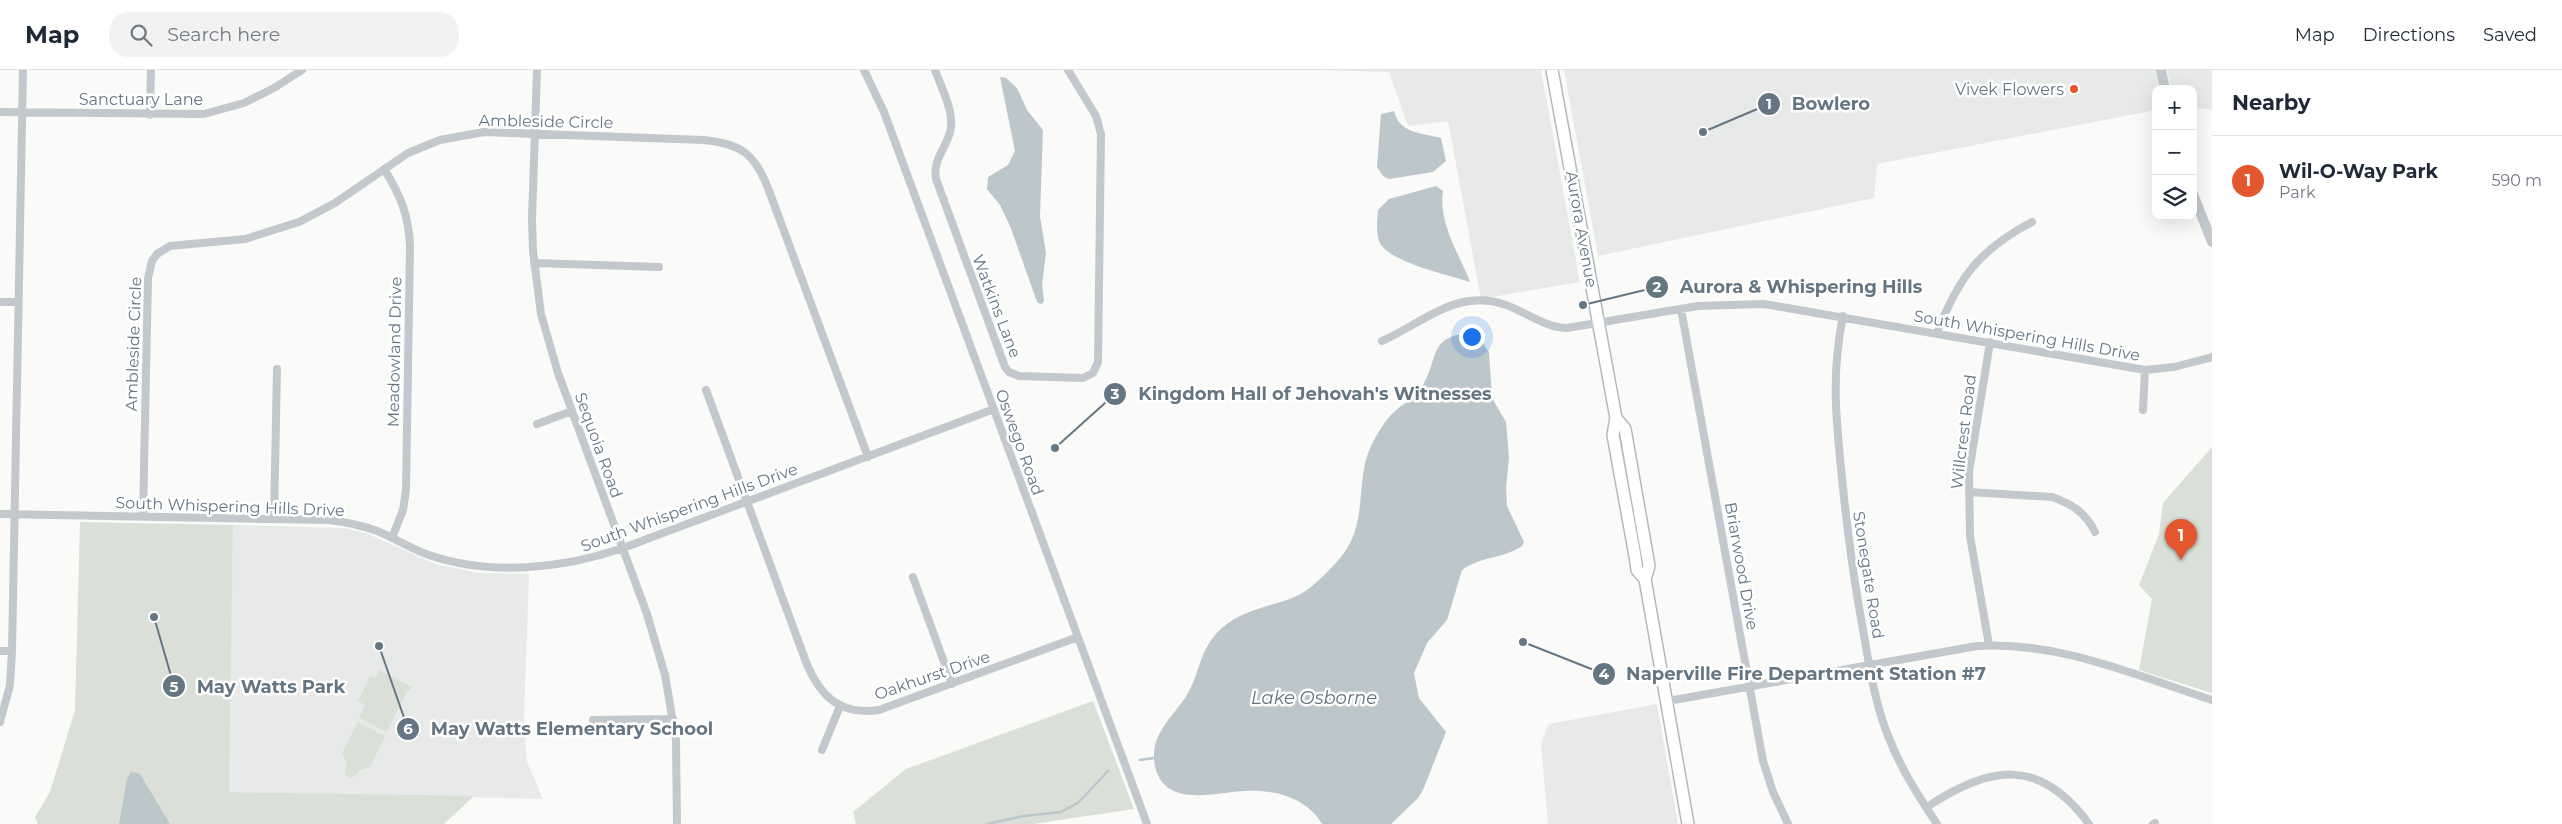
<!DOCTYPE html>
<html lang="en">
<head>
<meta charset="utf-8">
<style>
  body { margin:0; font-family:Montserrat,sans-serif; background:#f2f2f3; color:#1f2937 }
  .controls { position:absolute; right:15px; top:15px; display:grid; overflow:hidden; border-radius:10px; box-shadow:0 5px 20px #0002 }
  .controls button { width:45px; height:45px; display:grid; place-items:center; padding:0; border:0; border-bottom:1px solid #e0e1e3; background:#fff; color:#1f2937; font:25px sans-serif }
  .you { position:absolute; left:1471px; top:266px; width:18px; height:18px; margin:-12px; border:4px solid #fff; border-radius:50%; background:#1a73e8; box-shadow:0 0 0 8px #1a73e833 }
  .badge { display:grid; place-items:center; width:32px; height:32px; border-radius:50%; background:#e4572e; color:#fff; font-size:16px; font-weight:700 }
  .pin { position:absolute; translate:-50% -41px; filter:drop-shadow(0 1px 2px #0008) }
  .pin::after { content:''; position:absolute; top:26px; width:18px; height:15px; background:inherit; clip-path:polygon(0 0,100% 0,50% 100%) }
  .list { margin:0; padding:0; list-style:none }
  h2 { display:flex; justify-content:space-between; align-items:center; height:65px; margin:0; padding:0 20px; font-size:21px }
  h2 small { font-size:16px; font-weight:400; color:#747a83 }
  .list li { display:grid; grid-template-columns:32px 1fr auto; gap:15px; align-items:center; box-sizing:border-box; height:90px; padding:0 20px; border-top:1px solid #e0e1e3 }
  .list b { display:block; font-size:19px; white-space:nowrap }
  .list p { margin:0; font-size:16px; white-space:nowrap; color:#747a83 }
  .list em { font-size:16px; font-style:normal; color:#747a83 }
  .icon { flex:none; width:28px; height:28px; fill:none; stroke:currentColor; stroke-width:2; stroke-linecap:round; stroke-linejoin:round }
  .map { position:relative; flex:none; width:2212px; height:754px; overflow:hidden }
  header { display:flex; align-items:center; gap:30px; box-sizing:border-box; height:70px; padding:0 25px; background:#fff; border-bottom:1px solid #e0e1e3 }
  header strong { font-size:24px }
  nav { display:flex; gap:28px; margin-inline-start:auto; font-size:18px }
  .search { width:350px; height:45px; background:#f2f2f3; display:flex; align-items:center; gap:12px; box-sizing:border-box; padding:0 18px; border-radius:20px; color:#747a83; font-size:19px }
  main { display:flex }
  aside { flex:1; background:#fff }
  .map>svg:first-child { display:block }
  .built { fill:#e8e9e9 }
  .green { fill:#dadfd7 }
  .water { fill:#bbc7cb }
  .lines { fill:none; stroke-linecap:round; stroke-linejoin:round }
  .stream { stroke:#bbc7cb; stroke-width:2.5 }
  .secondary-casing { stroke:#b3babf; stroke-width:14 }
  .minor { stroke:#c3c8cc; stroke-width:8 }
  .tertiary { stroke:#c3c8cc; stroke-width:10 }
  .secondary { stroke:#fff; stroke-width:11 }
  .poi-dot { fill:#e4572e; stroke:#fff; stroke-width:2 }
  .labels { text-anchor:middle; stroke-width:5; stroke-linejoin:round; paint-order:stroke }
  .poi-label { font-size:16px; fill:#657683; stroke:#fff; text-anchor:end }
  .street-label { font-size:16px; fill:#657683; stroke:#fff }
  .water-label { font-size:18px; font-style:italic; fill:#60757c; stroke:#fff }
  .leader { fill:none; stroke:#657683; stroke-width:2 }
  .callout-dot { fill:#657683; stroke:#fff; stroke-width:2 }
  .mark-label { font-size:15px; text-anchor:middle; font-weight:bold; fill:#fff }
  .callout-label { font-size:18px; text-anchor:middle; font-weight:bold; fill:#657683; stroke:#fff; stroke-width:5; stroke-linejoin:round; paint-order:stroke }
</style>
</head>
<body>
<header>
<strong>Map</strong>
<div class="search"><svg class="icon" aria-label="search" viewBox="0 0 24 24"><circle cx="10" cy="10" r="6"/><path d="M15 15l6 6"/></svg>Search here</div>
<nav><a>Map</a><a>Directions</a><a>Saved</a></nav>
</header>
<main>
<div class="map">
<svg width="2212" height="754" viewBox="0 0 2212 754">
  <rect width="100%" height="100%" fill="#fafaf8"/>
  <path class="built" d="M 1322,0 L 1541,0 L 1580,212 L 1481,229 L 1448,51 L 1408,56 L 1389,2 Z
    M 1564,0 L 2156,0 L 2159,19 L 2156,19 L 2156,40 L 1877,94 L 1874,128 L 1598,186 Z
    M 2167,0 L 2212,0 L 2212,39 L 2193,38 L 2193,19 L 2171,19 Z
    M 233,455 L 344,458 L 366,463 L 435,494 L 479,503 L 529,504 L 524,647 L 527,692 L 543,729 L 229,722 Z
    M 1657,634 L 1678,754 L 1548,754 L 1541,673 L 1549,654 Z"/>
  <path class="green" d="M 1618,363 L 1624,382 L 1643,497 L 1639,479 Z
    M 2212,377 L 2212,623 L 2139,600 L 2152,529 L 2139,515 L 2159,464 L 2163,433 Z
    M 80,452 L 233,455 L 229,722 L 474,726 L 444,754 L 38,754 L 35,747 L 50,722 L 75,640 Z
    M 379,600 L 412,617 L 406,623 L 387,662 L 359,648 L 365,635 L 358,631 L 370,606 L 375,608 Z
    M 1093,631 L 1134,739 L 1033,754 L 856,754 L 853,742 L 906,699 Z
    M 358,652 L 385,666 L 370,697 L 358,701 L 355,706 L 350,708 L 345,704 L 347,695 L 342,683 Z"/>
  <path class="water" d="M 1000,7 L 1006,8 L 1017,18 L 1027,40 L 1043,60 L 1040,146 L 1046,183 L 1042,215 L 1044,231 L 1042,234 L 1038,233 L 1036,229 L 1010,156 L 1000,135 L 987,119 L 988,107 L 1008,95 L 1015,81 Z
    M 1394,41 C 1399,63 1421,63 1441,68 L 1446,91 L 1433,102 L 1389,109 L 1383,106 L 1377,97 L 1381,44 Z
    M 1436,116 L 1443,121 C 1438,153 1459,183 1470,212 C 1449,205 1387,192 1379,171 C 1376,161 1377,150 1378,140 L 1389,129 Z
    M 1469,263 L 1476,264 L 1489,282 L 1492,328 L 1506,352 L 1509,387 L 1506,418 L 1507,436 L 1524,472 L 1522,476 C 1503,489 1481,486 1462,500 L 1447,550 L 1427,573 L 1414,603 L 1419,628 L 1446,662 L 1423,720 L 1418,728 L 1391,754 L 1322,754 C 1307,728 1274,719 1245,721 C 1216,722 1164,739 1155,696 C 1149,666 1170,650 1185,628 C 1201,604 1198,579 1222,558 C 1245,538 1273,537 1299,525 C 1313,518 1335,495 1344,483 C 1368,450 1355,410 1371,376 C 1377,364 1385,350 1395,341 C 1404,333 1417,327 1423,315 C 1439,288 1428,267 1469,263 Z
    M 131,702 L 140,704 L 170,754 L 119,754 L 127,709 Z"/>
  <g class="lines">
    <path class="stream" d="M 1140,690 L 1154,688
      M 988,754 L 1023,746 L 1061,742 L 1079,732 L 1108,701"/>
    <g class="secondary-casing">
      <path id="secondary" d="M 1552,0 L 1616,348 L 1613,365 L 1635,486 L 1637,500 L 1645,509 L 1688,754
        M 1616,348 L 1625,359 L 1649,496 L 1645,509"/>
    </g>
    <path class="minor" d="M 537,0 L 532,149 L 533,181 L 541,244 L 558,303 L 647,544 L 665,605 L 676,670 L 677,754
      M 864,0 L 884,42 L 1147,754
      M 935,0 C 941,17 953,39 951,57 C 949,76 932,88 936,109 L 1005,297 L 1009,302 L 1019,306 L 1083,308 L 1093,303 L 1098,292 L 1101,64 L 1096,46 L 1068,0
      M 0,42 L 204,44 L 244,33 L 274,18 L 302,0
      M 150,45 L 151,0
      M 384,99 C 400,124 409,146 410,176 L 406,420 L 403,440 L 392,468
      M 534,193 L 659,197
      M 0,232 L 18,232
      M 1681,239 L 1763,691 L 1773,722 L 1788,754
      M 1843,246 C 1831,305 1836,349 1842,408 C 1847,457 1853,506 1862,554 C 1869,593 1874,632 1889,668 C 1901,699 1919,727 1937,754
      M 1937,263 C 1958,208 1980,179 2032,152
      M 1382,271 C 1423,253 1455,219 1503,234 C 1525,241 1543,257 1567,258 L 1698,236 L 1764,234 L 2145,300 L 2174,297 L 2212,287
      M 706,320 L 806,592 C 820,626 840,646 879,640 L 1078,567
      M 2143,340 L 2145,300
      M 537,354 L 572,341
      M 1969,422 L 2052,427 C 2072,434 2086,443 2095,462
      M 0,444 L 329,450 C 346,452 361,455 377,461 C 395,468 411,479 429,485 C 490,506 562,499 623,478 L 994,339
      M 143,446 L 148,208 L 152,191 L 157,184 L 170,176 L 245,169 L 299,152 L 335,133 L 408,83 L 440,70 L 484,62 L 704,70 C 741,74 754,83 768,118 L 868,387
      M 274,449 L 277,299
      M 913,507 L 952,614
      M 1989,575 L 1970,466 L 1969,402 L 1990,272
      M 0,581 L 12,581
      M 1668,631 L 1977,576 C 2059,571 2135,605 2212,630
      M 593,650 L 673,649
      M 0,652 L 10,615 L 12,581 L 23,0
      M 822,680 L 840,636
      M 1927,737 C 1990,695 2040,687 2089,754
      M 2153,754 L 2155,753"/>
    <path class="tertiary" d="M 2161,0 L 2165,19
      M 2193,124 L 2212,172"/>
    <use href="#secondary" class="secondary"/>
  </g>
  <circle class="poi-dot" cx="2074" cy="19" r="5"/>
  <g class="labels">
    <g class="poi-label">
      <text x="2064" y="25">Vivek Flowers</text>
    </g>
    <g class="street-label">
      <text x="141" y="35">Sanctuary Lane</text>
      <text transform="translate(546 51) rotate(1)" y="6">Ambleside Circle</text>
      <text transform="translate(1582 159) rotate(80)" y="6">Aurora Avenue</text>
      <text transform="translate(997 236) rotate(69)" y="6">Watkins Lane</text>
      <text transform="translate(2027 265) rotate(10)" y="6">South Whispering Hills Drive</text>
      <text transform="translate(133 274) rotate(-88)" y="6">Ambleside Circle</text>
      <text transform="translate(394 282) rotate(-89)" y="6">Meadowland Drive</text>
      <text transform="translate(1963 362) rotate(-83)" y="6">Willcrest Road</text>
      <text transform="translate(1020 372) rotate(70)" y="6">Oswego Road</text>
      <text transform="translate(599 375) rotate(70)" y="6">Sequoia Road</text>
      <text transform="translate(230 436) rotate(2)" y="6">South Whispering Hills Drive</text>
      <text transform="translate(689 437) rotate(-20)" y="6">South Whispering Hills Drive</text>
      <text transform="translate(1742 496) rotate(80)" y="6">Briarwood Drive</text>
      <text transform="translate(1869 505) rotate(81)" y="6">Stonegate Road</text>
      <text transform="translate(932 605) rotate(-19)" y="6">Oakhurst Drive</text>
    </g>
    <g class="water-label">
      <text x="1314" y="634">Lake Osborne</text>
    </g>
  </g>
  <path class="leader" d="M1703 62L1769 34M1583 235L1657 217M1055 378L1115 324M1523 572L1604 604M154 547L174 616M379 576L408 659"/>
  <g class="callout-dot">
    <circle cx="1703" cy="62" r="5"/>
    <circle cx="1583" cy="235" r="5"/>
    <circle cx="1055" cy="378" r="5"/>
    <circle cx="1523" cy="572" r="5"/>
    <circle cx="154" cy="547" r="5"/>
    <circle cx="379" cy="576" r="5"/>
    <circle cx="1769" cy="34" r="12"/>
    <circle cx="1657" cy="217" r="12"/>
    <circle cx="1115" cy="324" r="12"/>
    <circle cx="1604" cy="604" r="12"/>
    <circle cx="174" cy="616" r="12"/>
    <circle cx="408" cy="659" r="12"/>
  </g>
  <g class="mark-label">
    <text x="1769" y="39">1</text>
    <text x="1657" y="222">2</text>
    <text x="1115" y="329">3</text>
    <text x="1604" y="609">4</text>
    <text x="174" y="622">5</text>
    <text x="408" y="664">6</text>
  </g>
  <g class="callout-label">
    <text x="1831" y="40">Bowlero</text>
    <text x="1801" y="223">Aurora &amp; Whispering Hills</text>
    <text x="1315" y="330">Kingdom Hall of Jehovah's Witnesses</text>
    <text x="1806" y="610">Naperville Fire Department Station #7</text>
    <text x="271" y="623">May Watts Park</text>
    <text x="572" y="665">May Watts Elementary School</text>
  </g>
</svg>
<div class="controls">
<button>+</button>
<button>−</button>
<button><svg class="icon" aria-label="layers" viewBox="0 0 24 24"><path d="M12 4l9 5-9 5-9-5zM3 14l9 5 9-5"/></svg></button>
</div>
<div class="you"></div>
<div class="pin badge" style="left:2181px;top:490px">1</div>
</div>
<aside>
<h2>Nearby<small></small></h2>
<ul class="list">
<li><span class="badge">1</span><div><b>Wil-O-Way Park</b><p>Park</p></div><em>590 m</em></li>
</ul>
</aside>
</main>
</body>
</html>
